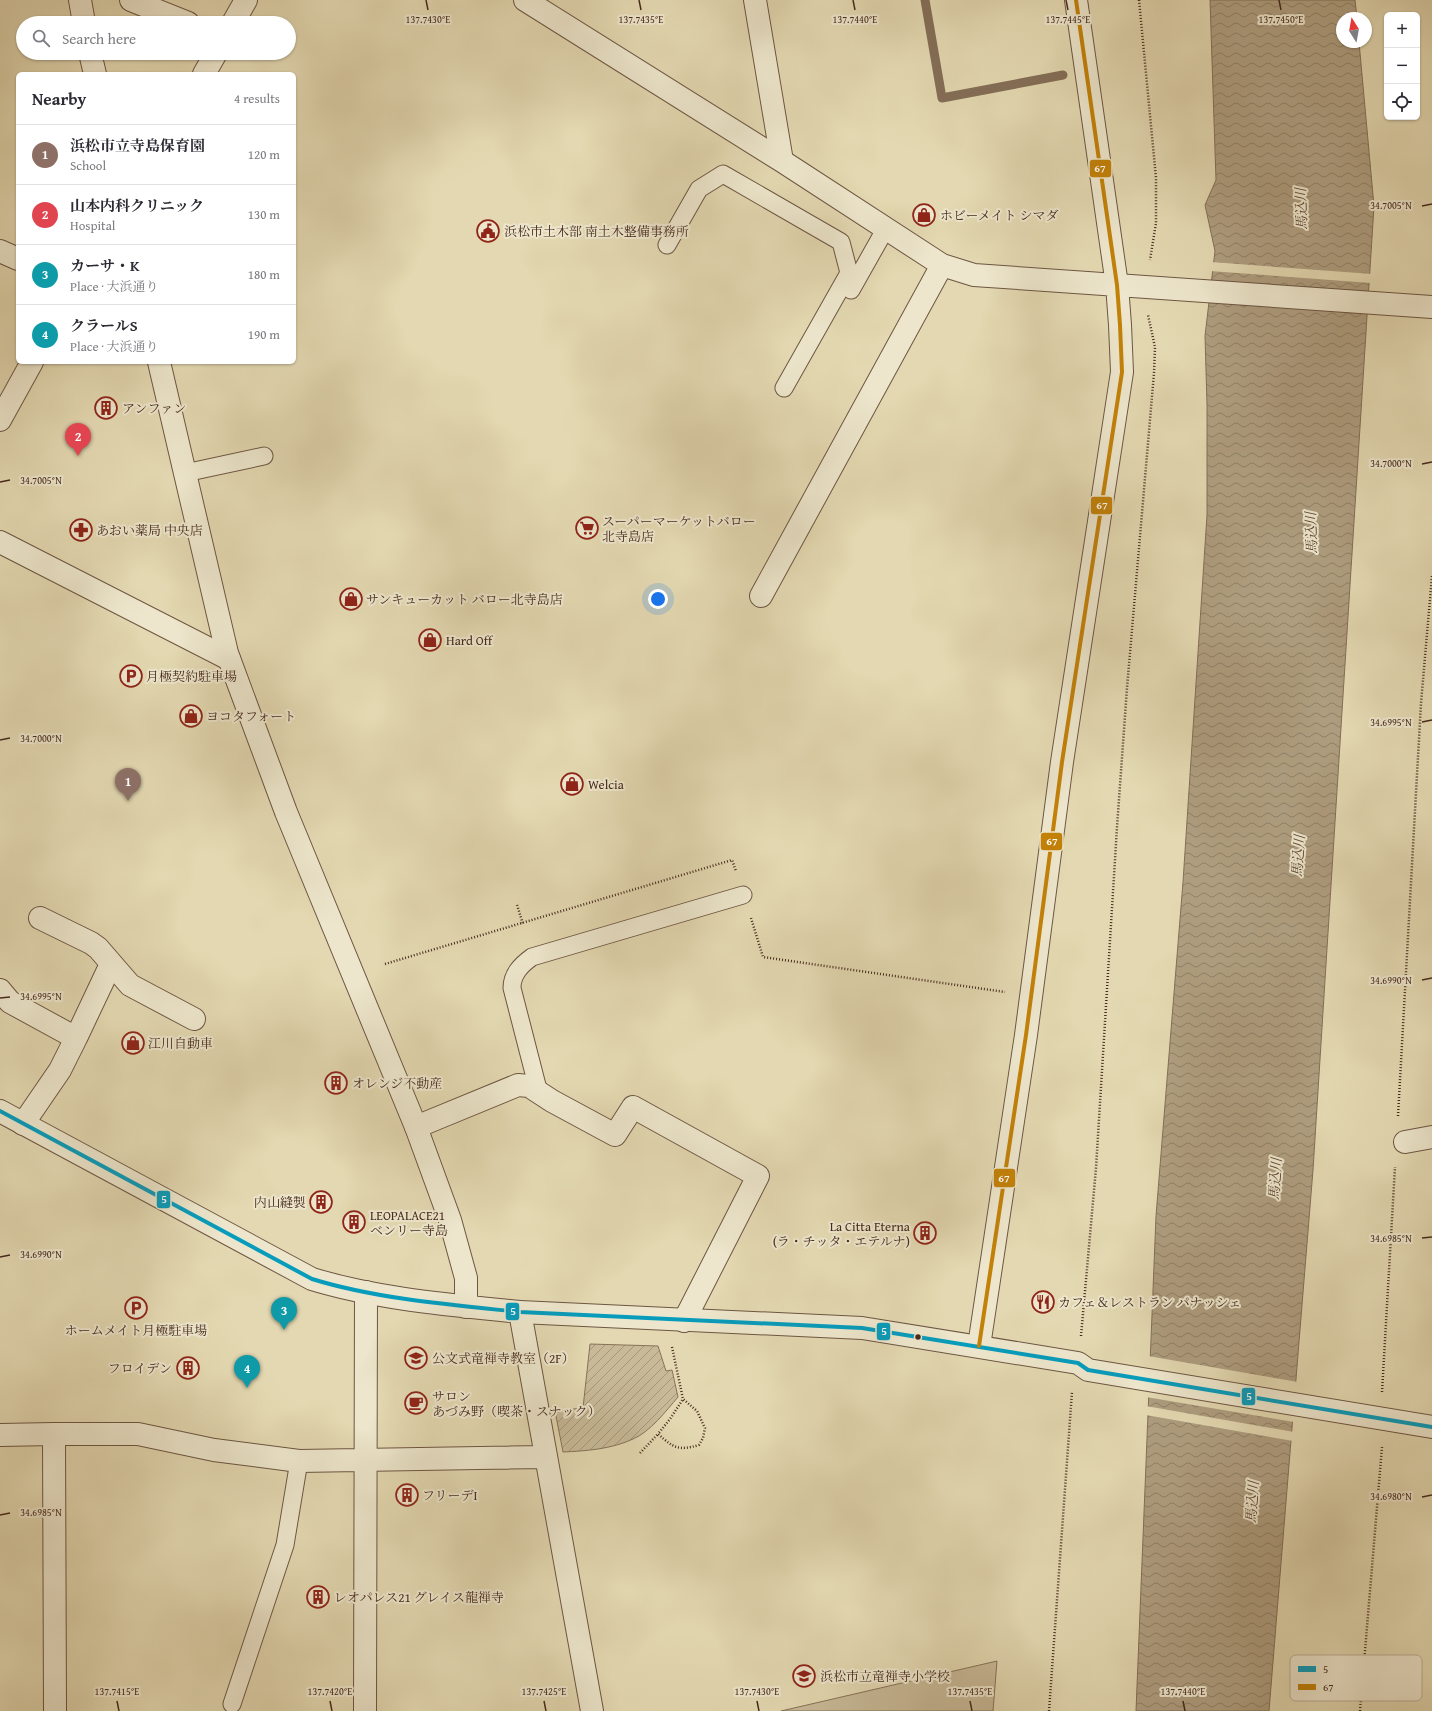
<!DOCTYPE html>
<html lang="en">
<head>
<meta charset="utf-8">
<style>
  body { margin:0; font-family:"Gentium Book Plus","Noto Serif JP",serif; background:#f7f7f7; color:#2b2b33 }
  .controls { position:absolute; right:12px; top:12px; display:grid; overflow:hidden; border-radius:6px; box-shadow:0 1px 3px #0004 }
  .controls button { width:36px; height:36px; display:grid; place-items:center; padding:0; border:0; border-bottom:1px solid #e1e1e2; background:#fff; color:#2b2b33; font:20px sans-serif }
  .compass { position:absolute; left:1336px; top:12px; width:36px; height:36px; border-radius:50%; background:#fff; box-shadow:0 1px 3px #0004; rotate:349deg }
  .you { position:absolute; left:658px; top:599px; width:14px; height:14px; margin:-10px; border:3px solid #fff; border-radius:50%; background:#1a73e8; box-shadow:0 0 0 6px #1a73e833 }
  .badge { display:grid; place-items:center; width:26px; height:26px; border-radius:50%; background:#0b8043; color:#fff; font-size:13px; font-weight:700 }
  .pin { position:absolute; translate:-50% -33px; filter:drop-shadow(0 1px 2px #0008) }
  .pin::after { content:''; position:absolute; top:21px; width:14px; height:12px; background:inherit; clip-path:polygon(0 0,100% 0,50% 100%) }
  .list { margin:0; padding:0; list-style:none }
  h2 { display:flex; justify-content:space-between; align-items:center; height:52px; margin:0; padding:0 16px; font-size:17px }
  h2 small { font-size:13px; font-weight:400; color:#7c7c81 }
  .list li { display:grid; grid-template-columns:26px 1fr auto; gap:12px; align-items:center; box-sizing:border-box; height:60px; padding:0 16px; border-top:1px solid #e1e1e2 }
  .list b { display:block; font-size:15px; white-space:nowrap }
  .list p { margin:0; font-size:13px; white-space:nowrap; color:#7c7c81 }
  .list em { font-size:13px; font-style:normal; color:#7c7c81 }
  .icon { flex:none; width:22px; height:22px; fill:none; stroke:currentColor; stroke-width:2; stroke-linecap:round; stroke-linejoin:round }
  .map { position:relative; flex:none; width:1432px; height:1711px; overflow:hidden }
  .search { position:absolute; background:#fff; box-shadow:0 1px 3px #0004; left:16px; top:16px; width:280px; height:44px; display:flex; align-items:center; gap:10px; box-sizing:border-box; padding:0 14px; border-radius:22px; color:#7c7c81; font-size:15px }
  .panel { position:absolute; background:#fff; box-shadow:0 1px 3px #0004; left:16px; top:72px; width:280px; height:292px; border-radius:6px }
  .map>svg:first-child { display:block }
  .garden { fill:url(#garden-furrows); stroke:#87725a }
  .pitch { fill:#c8ba98; stroke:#87725a }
  .water { fill:url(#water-waves); stroke:#846f58 }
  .pier { fill:#e3d8b1 }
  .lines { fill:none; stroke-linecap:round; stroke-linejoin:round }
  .stream { stroke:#846f58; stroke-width:9 }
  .service-casing { stroke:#6d5642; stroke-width:19 }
  .minor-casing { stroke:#6d5642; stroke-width:24 }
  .tertiary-casing { stroke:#6d5642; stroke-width:24 }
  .path { stroke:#462a1d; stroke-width:2.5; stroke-dasharray:1 2; stroke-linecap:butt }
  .service { stroke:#ede6cc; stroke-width:17 }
  .minor { stroke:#ede6cc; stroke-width:22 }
  .tertiary { stroke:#ede6cc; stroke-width:22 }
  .bus-1-casing { stroke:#ede6cc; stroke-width:7 }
  .bus-2-casing { stroke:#ede6cc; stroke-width:7 }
  .bus-1 { stroke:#079cbc; stroke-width:4 }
  .bus-2 { stroke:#c28109; stroke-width:4 }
  .ticks { fill:none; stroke:#462a1d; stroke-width:1.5 }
  .bus-dot { fill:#462a1d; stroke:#ede6cc; stroke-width:1.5 }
  .labels { text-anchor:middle; stroke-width:4; stroke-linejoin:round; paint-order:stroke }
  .poi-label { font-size:13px; fill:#462a1d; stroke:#ede6cc; text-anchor:start }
  .water-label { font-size:14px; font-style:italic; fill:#604736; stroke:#ede6cc }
  .key { fill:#ede6cc; stroke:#bbae98; stroke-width:1 }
  .key-label { font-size:11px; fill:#462a1d }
  .ticks-label { font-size:10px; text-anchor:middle; fill:#462a1d; stroke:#ede6cc; stroke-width:4; stroke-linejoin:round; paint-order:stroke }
  .line-badge { stroke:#ede6cc; stroke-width:1.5 }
  .badge-label { font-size:11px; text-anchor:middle; font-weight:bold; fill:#fff }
</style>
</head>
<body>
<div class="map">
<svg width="1432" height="1711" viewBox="0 0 1432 1711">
  <defs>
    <pattern id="garden-furrows" width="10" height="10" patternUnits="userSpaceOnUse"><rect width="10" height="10" fill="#c8ba98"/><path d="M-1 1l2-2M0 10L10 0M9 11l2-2" fill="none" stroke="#a4977b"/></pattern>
    <pattern id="water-waves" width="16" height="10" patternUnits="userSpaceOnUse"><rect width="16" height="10" fill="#ae9d7f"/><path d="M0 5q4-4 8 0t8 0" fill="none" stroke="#8f8067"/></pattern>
  </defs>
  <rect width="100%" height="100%" fill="#e3d8b1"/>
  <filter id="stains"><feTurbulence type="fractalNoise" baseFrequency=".005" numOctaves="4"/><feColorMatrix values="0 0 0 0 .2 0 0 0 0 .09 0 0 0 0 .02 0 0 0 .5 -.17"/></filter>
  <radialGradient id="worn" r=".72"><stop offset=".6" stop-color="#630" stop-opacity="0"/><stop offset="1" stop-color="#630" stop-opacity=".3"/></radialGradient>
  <path class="garden" d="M 590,1344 L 658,1346 L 666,1371 L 672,1370 L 678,1397 C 666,1411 650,1432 633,1439 C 612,1449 586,1451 563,1452 L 555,1411 L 583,1408 Z"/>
  <path class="pitch" d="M 997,1661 L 993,1711 L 781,1711 Z"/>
  <path class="water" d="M 1210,0 L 1355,0 L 1357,18 L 1342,18 L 1342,42 L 1359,42 L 1374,206 L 1313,1170 L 1269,1711 L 1136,1711 L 1156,1216 L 1183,882 L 1207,515 L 1207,405 L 1205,336 L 1215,251 L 1205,205 L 1216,180 Z"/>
  <path class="pier" d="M 1211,262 L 1372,274 L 1371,283 L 1210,271 Z
    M 1148,1356 L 1298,1382 L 1294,1422 L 1146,1397 Z
    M 1146,1406 L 1294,1432 L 1293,1441 L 1146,1415 Z"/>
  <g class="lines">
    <path class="stream" d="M 925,0 L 942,98 L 1063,75"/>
    <g class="service-casing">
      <path id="service" d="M 667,245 L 699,189 L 723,174 L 841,242 L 849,273 L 784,388
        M 851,290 L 886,228
        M 185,473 L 264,456
        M 539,1093 L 512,988 C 512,974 521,965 532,957 L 743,895
        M 232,1704 L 285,1545 L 299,1461"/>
    </g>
    <g class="minor-casing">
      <path id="minor" d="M 131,0 L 188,23
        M 525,0 L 782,161 L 942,265 L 761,596
        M 755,0 L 782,161
        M 233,23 L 246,0
        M 204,74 L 216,53
        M 0,251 L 18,259
        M 942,265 L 974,275 L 1432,307
        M 0,420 L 32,362
        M 0,542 L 229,659
        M 40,918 L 91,943 L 98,948 L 130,985 L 194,1019
        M 0,990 L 10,1002 L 76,1038 L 60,1070 L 23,1124
        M 76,1038 L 111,964
        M 416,1127 L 518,1085 L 529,1086 L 552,1101 L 615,1135 L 633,1107 L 758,1176 L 684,1321
        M 1405,1142 L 1432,1137
        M 520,1312 L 592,1711
        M 979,1346 L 1026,1035 L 1062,762 L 1122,372 L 1120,325 L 1117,285 L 1076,0
        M 0,1435 L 54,1434
        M 55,1711 L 54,1434 L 138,1434 L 214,1450 L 299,1461 L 546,1457
        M 365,1711 L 366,1292"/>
    </g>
    <g class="tertiary-casing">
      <path id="tertiary" d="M 80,0 L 84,23
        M 90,53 L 95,74
        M 159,362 L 227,653 L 286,812 L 416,1127 L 450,1220 L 466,1278 L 466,1307
        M 0,1111 L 312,1279 C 377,1299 452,1305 520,1312 L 862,1328 L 1078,1363 L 1088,1370 L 1432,1427"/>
    </g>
    <path class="path" d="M 1139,0 L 1156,178 L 1156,223 L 1150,260
      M 517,905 L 523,924
      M 751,918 L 763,957 L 1005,992
      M 385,964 L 732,860 L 736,871
      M 1398,1116 L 1421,703 L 1432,576
      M 1081,1336 L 1096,1168 L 1117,827 L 1127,688 L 1154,373 L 1155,347 L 1148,315
      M 672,1347 L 683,1399 L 697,1411 L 705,1428 L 703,1438 L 699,1445 C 678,1451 674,1448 658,1434 L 670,1419 L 683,1399
      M 1382,1392 L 1395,1167
      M 640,1453 L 658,1434
      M 1049,1711 L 1072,1392
      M 1360,1711 L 1382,1447"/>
    <use href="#service" class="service"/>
    <use href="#minor" class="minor"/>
    <use href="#tertiary" class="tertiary"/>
    <g class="bus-1-casing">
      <path id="bus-1" d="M 0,1111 L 312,1279 C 377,1299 452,1305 520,1312 L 862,1328 L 1078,1363 L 1088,1370 L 1432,1427"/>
    </g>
    <g class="bus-2-casing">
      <path id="bus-2" d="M 979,1346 L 1026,1035 L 1062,762 L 1122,372 L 1120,325 L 1117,285 L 1076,0"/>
    </g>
    <use href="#bus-1" class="bus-1"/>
    <use href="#bus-2" class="bus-2"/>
  </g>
  <path class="ticks" d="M 426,0 L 428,10M 639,0 L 641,10M 853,0 L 855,10M 1066,0 L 1068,10M 1279,0 L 1281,10M 1422,206 L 1432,204M 1422,464 L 1432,462M 0,482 L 10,480M 1422,722 L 1432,720M 0,740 L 10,738M 1422,980 L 1432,978M 0,998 L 10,997M 1422,1238 L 1432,1237M 0,1257 L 10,1255M 1422,1497 L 1432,1495M 0,1515 L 10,1513M 117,1701 L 119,1711M 330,1701 L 332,1711M 544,1701 L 546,1711M 757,1701 L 759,1711M 970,1701 L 972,1711M 1183,1701 L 1185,1711"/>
  <defs>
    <g id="shop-ring" transform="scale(1.15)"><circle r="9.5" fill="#ede6cc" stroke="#8f2418" stroke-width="1.5"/><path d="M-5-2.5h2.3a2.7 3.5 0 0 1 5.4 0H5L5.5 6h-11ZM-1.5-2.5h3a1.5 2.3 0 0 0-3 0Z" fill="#8f2418"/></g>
    <g id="civic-ring" transform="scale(1.15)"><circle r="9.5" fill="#ede6cc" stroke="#8f2418" stroke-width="1.5"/><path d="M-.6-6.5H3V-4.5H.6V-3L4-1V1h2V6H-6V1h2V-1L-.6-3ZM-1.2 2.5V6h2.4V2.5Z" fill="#8f2418"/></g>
    <g id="building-ring" transform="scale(1.15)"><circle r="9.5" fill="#ede6cc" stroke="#8f2418" stroke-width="1.5"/><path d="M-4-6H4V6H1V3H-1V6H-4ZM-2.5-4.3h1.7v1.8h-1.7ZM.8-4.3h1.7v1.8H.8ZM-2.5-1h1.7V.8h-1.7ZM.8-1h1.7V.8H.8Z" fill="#8f2418"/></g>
    <g id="supermarket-ring" transform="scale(1.15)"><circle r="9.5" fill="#ede6cc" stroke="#8f2418" stroke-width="1.5"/><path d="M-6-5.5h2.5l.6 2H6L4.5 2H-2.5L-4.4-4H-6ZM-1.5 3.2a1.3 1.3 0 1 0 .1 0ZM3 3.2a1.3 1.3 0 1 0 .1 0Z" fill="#8f2418"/></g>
    <g id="pharmacy-ring" transform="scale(1.15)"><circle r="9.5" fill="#ede6cc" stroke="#8f2418" stroke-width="1.5"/><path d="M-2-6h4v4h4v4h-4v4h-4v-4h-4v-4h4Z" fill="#8f2418"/></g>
    <g id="parking-ring" transform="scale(1.15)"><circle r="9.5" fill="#ede6cc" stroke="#8f2418" stroke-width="1.5"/><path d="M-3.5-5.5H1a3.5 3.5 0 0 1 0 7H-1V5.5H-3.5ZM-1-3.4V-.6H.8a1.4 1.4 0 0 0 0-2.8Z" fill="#8f2418"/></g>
    <g id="restaurant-ring" transform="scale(1.15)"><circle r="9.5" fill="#ede6cc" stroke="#8f2418" stroke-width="1.5"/><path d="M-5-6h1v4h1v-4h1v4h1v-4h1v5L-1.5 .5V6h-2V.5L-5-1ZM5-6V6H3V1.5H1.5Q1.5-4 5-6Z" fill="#8f2418"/></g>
    <g id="school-ring" transform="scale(1.15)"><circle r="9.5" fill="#ede6cc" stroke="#8f2418" stroke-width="1.5"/><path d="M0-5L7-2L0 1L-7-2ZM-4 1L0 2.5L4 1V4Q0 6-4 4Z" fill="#8f2418"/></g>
    <g id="cafe-ring" transform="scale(1.15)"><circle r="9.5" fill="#ede6cc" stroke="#8f2418" stroke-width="1.5"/><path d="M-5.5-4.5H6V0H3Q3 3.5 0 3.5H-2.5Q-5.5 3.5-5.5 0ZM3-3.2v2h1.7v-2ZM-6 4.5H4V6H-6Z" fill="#8f2418"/></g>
  </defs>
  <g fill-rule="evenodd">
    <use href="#shop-ring" x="924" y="215"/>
    <use href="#civic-ring" x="488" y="231"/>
    <use href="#building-ring" x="106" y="408"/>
    <use href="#supermarket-ring" x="587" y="528"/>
    <use href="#pharmacy-ring" x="81" y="530"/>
    <use href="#shop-ring" x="351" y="599"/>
    <use href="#shop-ring" x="430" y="640"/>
    <use href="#parking-ring" x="131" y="676"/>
    <use href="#shop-ring" x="191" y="716"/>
    <use href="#shop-ring" x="572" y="784"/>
    <use href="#shop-ring" x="133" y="1043"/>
    <use href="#building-ring" x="336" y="1083"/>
    <use href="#building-ring" x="321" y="1202"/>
    <use href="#building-ring" x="354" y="1222"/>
    <use href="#building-ring" x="925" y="1233"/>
    <use href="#restaurant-ring" x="1043" y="1302"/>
    <use href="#parking-ring" x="136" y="1308"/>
    <use href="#school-ring" x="416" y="1358"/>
    <use href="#building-ring" x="188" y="1368"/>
    <use href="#cafe-ring" x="416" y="1403"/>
    <use href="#building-ring" x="407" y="1495"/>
    <use href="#building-ring" x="318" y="1597"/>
    <use href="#school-ring" x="804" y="1676"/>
  </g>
  <circle class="bus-dot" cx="918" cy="1337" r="3.5"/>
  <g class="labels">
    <g class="poi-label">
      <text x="940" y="220">ホビーメイト シマダ</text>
      <text x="504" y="236">浜松市土木部 南土木整備事務所</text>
      <text x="122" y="413">アンファン</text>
      <text x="602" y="526">スーパーマーケットバロー<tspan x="602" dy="15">北寺島店</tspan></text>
      <text x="96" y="535">あおい薬局 中央店</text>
      <text x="366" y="604">サンキューカット バロー北寺島店</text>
      <text x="446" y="645">Hard Off</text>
      <text x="146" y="681">月極契約駐車場</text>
      <text x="206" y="721">ヨコタフォート</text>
      <text x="588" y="789">Welcia</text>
      <text x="148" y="1048">江川自動車</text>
      <text x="352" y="1088">オレンジ不動産</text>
      <text x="306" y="1207" text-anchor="end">内山縫製</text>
      <text x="370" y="1220">LEOPALACE21<tspan x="370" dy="15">ベンリー寺島</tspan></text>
      <text x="910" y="1231" text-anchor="end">La Citta Eterna<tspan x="910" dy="15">(ラ・チッタ・エテルナ)</tspan></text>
      <text x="1058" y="1307">カフェ＆レストラン パナッシェ</text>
      <text x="136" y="1335" text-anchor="middle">ホームメイト月極駐車場</text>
      <text x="432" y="1363">公文式竜禅寺教室（2F）</text>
      <text x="172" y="1373" text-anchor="end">フロイデン</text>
      <text x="432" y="1401">サロン<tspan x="432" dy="15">あづみ野（喫茶・スナック）</tspan></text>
      <text x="422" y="1500">フリーデⅠ</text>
      <text x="334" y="1602">レオパレス21 グレイス龍禅寺</text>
      <text x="820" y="1681">浜松市立竜禅寺小学校</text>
    </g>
    <g class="water-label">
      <text transform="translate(1301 209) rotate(-92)" y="5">馬込川</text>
      <text transform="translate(1311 533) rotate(-92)" y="5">馬込川</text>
      <text transform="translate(1298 856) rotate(-86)" y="5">馬込川</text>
      <text transform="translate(1275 1179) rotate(-86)" y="5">馬込川</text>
      <text transform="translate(1252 1502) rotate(-86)" y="5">馬込川</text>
    </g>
  </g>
  <rect x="1290" y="1655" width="132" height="46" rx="6" class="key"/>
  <rect x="1298" y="1666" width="18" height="6" fill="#079cbc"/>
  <rect x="1298" y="1684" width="18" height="6" fill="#c28109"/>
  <g class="key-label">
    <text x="1323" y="1673">5</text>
    <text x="1323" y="1691">67</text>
  </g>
  <g class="ticks-label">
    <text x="428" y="23">137.7430°E</text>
    <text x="641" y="23">137.7435°E</text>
    <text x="855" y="23">137.7440°E</text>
    <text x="1068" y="23">137.7445°E</text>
    <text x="1281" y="23">137.7450°E</text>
    <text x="1391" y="209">34.7005°N</text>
    <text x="1391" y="467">34.7000°N</text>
    <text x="41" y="484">34.7005°N</text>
    <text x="1391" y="726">34.6995°N</text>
    <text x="41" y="742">34.7000°N</text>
    <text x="1391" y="984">34.6990°N</text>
    <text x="41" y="1000">34.6995°N</text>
    <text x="1391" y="1242">34.6985°N</text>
    <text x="41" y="1258">34.6990°N</text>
    <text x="1391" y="1500">34.6980°N</text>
    <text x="41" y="1516">34.6985°N</text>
    <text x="117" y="1695">137.7415°E</text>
    <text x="330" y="1695">137.7420°E</text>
    <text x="544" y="1695">137.7425°E</text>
    <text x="757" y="1695">137.7430°E</text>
    <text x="970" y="1695">137.7435°E</text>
    <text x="1183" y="1695">137.7440°E</text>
  </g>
  <g class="line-badge">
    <rect x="1089" y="159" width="23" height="19" rx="4" fill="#c28109"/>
    <rect x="1090" y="496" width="23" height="19" rx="4" fill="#c28109"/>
    <rect x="1040" y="832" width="23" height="19" rx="4" fill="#c28109"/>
    <rect x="993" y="1168" width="23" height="20" rx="4" fill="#c28109"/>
    <rect x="156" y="1190" width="15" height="19" rx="4" fill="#079cbc"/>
    <rect x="505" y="1302" width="15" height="19" rx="4" fill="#079cbc"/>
    <rect x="876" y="1322" width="15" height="19" rx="4" fill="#079cbc"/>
    <rect x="1241" y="1387" width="15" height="19" rx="4" fill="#079cbc"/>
  </g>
  <g class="badge-label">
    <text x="1100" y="172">67</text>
    <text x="1102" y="509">67</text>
    <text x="1052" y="845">67</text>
    <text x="1004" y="1182">67</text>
    <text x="164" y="1203">5</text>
    <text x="513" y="1315">5</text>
    <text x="884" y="1335">5</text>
    <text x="1249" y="1400">5</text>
  </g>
  <rect width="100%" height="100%" filter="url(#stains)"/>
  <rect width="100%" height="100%" fill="url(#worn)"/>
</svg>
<div class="controls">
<button>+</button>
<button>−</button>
<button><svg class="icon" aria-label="locate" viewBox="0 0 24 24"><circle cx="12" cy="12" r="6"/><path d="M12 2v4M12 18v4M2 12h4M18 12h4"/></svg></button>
</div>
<svg class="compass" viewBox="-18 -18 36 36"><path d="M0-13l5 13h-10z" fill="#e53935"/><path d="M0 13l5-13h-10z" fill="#7c7c81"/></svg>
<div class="you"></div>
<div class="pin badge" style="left:128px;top:801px;background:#8d6e63">1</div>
<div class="pin badge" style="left:78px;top:456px;background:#e0444e">2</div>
<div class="pin badge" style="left:284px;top:1330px;background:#0f9aa8">3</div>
<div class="pin badge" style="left:247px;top:1388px;background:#0f9aa8">4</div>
<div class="search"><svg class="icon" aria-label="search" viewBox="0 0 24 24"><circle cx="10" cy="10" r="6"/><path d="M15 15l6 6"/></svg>Search here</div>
<section class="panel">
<h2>Nearby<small>4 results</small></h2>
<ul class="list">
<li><span class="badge" style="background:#8d6e63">1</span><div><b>浜松市立寺島保育園</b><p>School</p></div><em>120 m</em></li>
<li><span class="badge" style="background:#e0444e">2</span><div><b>山本内科クリニック</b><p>Hospital</p></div><em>130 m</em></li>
<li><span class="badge" style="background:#0f9aa8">3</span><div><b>カーサ・K</b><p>Place · 大浜通り</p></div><em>180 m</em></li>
<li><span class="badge" style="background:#0f9aa8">4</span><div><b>クラールS</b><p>Place · 大浜通り</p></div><em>190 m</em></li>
</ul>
</section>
</div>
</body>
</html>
